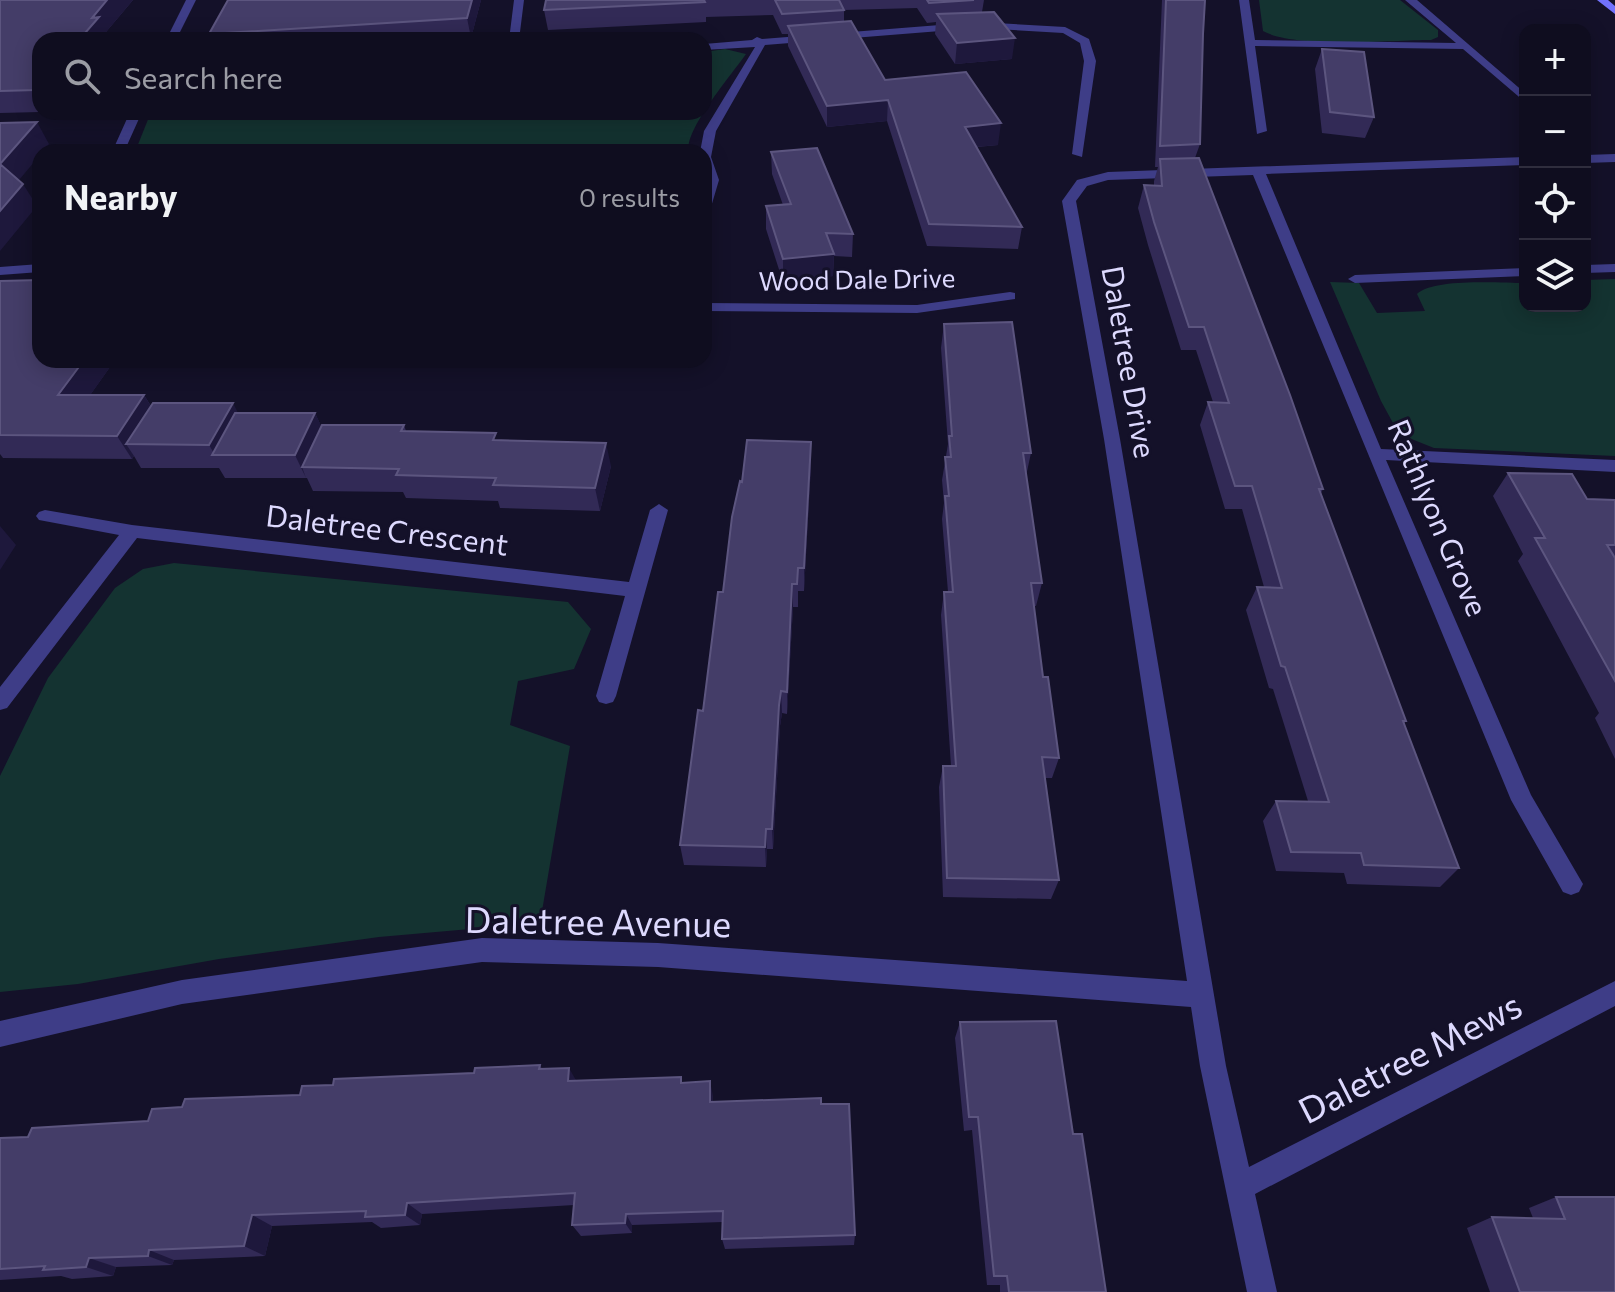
<!DOCTYPE html>
<html lang="en">
<head>
<meta charset="utf-8">
<style>
  body { margin:0; font-family:Commissioner,sans-serif; background:#181628; color:#f1f3f6 }
  .controls { position:absolute; right:24px; top:24px; display:grid; overflow:hidden; border-radius:16px; box-shadow:0 4px 20px #0003 }
  .controls button { width:72px; height:72px; display:grid; place-items:center; padding:0; border:0; border-bottom:2px solid #2f2d3d; background:#0f0d1f; color:#f1f3f6; font:40px sans-serif }
  .list { margin:0; padding:0; list-style:none }
  h2 { display:flex; justify-content:space-between; align-items:center; height:104px; margin:0; padding:0 32px; font-size:34px }
  h2 small { font-size:26px; font-weight:400; color:#9b9ca4 }
  .icon { flex:none; width:44px; height:44px; fill:none; stroke:currentColor; stroke-width:2; stroke-linecap:round; stroke-linejoin:round }
  .map { position:relative; flex:none; width:1615px; height:1292px; overflow:hidden }
  .search { position:absolute; background:#0f0d1f; box-shadow:0 4px 20px #0003; left:32px; top:32px; width:680px; height:88px; display:flex; align-items:center; gap:20px; box-sizing:border-box; padding:0 28px; border-radius:24px; color:#9b9ca4; font-size:30px }
  .panel { position:absolute; background:#0f0d1f; box-shadow:0 4px 20px #0003; left:32px; top:144px; width:680px; height:224px; border-radius:24px }
  .map>svg:first-child { display:block }
  .green { fill:#143331 }
  .lines { fill:none; stroke-linecap:round; stroke-linejoin:round }
  .street { fill:#3e3d87; fill-rule:evenodd }
  .secondary { fill:#7272fd; fill-rule:evenodd }
  .wall { fill:#322a56 }
  .shaded-wall { fill:#1e183c }
  .building { fill:#443d68; stroke:#5c557f; stroke-width:2 }
  .labels { text-anchor:middle; stroke-width:6; stroke-linejoin:round; paint-order:stroke }
  .far-street-label { font-size:26px; fill:#ddd9fe; stroke:#141129 }
  .street-label { font-size:30px; fill:#ddd9fe; stroke:#141129 }
  .near-street-label { font-size:36px; fill:#ddd9fe; stroke:#141129 }
</style>
</head>
<body>
<div class="map">
<svg width="1615" height="1292" viewBox="0 0 1615 1292">
  <rect width="100%" height="100%" fill="#141129"/>
  <path class="green" d="M 1259,0 L 1400,0 L 1438,30 L 1438,37 L 1431,40 C 1392,40 1295,49 1263,31 Z
    M 725,49 L 746,54 C 733,73 683,131 689,152 L 135,152 L 151,112 L 704,112 L 704,52 Z
    M 1615,279 L 1615,456 L 1434,448 L 1399,434 L 1381,401 L 1330,282 L 1359,283 L 1377,313 L 1425,311 L 1417,294 C 1433,278 1501,283 1525,283 L 1525,306 L 1585,306 L 1585,280 Z
    M 174,563 L 568,602 L 591,629 L 574,669 L 518,681 L 510,725 L 570,746 L 540,923 L 379,937 L 219,959 L 78,984 L 0,992 L 0,776 L 48,678 L 115,588 L 143,569 Z"/>
  <g class="lines">
    <path class="street" d="M 186,0 L 196,0 L 176,40 L 166,40 Z
      M 514,0 L 524,0 L 519,40 L 509,40 Z
      M 1239,0 L 1249,0 L 1255,40 L 1456,43 L 1405,0 L 1417,0 L 1525,93 L 1525,102 L 1463,49 L 1255,46 L 1267,131 L 1257,134 Z
      M 978,22 L 1065,27 L 1089,39 L 1096,61 L 1082,157 L 1072,154 L 1084,61 L 1080,43 L 1063,33 L 978,28 L 765,45 L 716,131 L 711,157 L 719,180 L 711,207 L 704,211 L 707,180 L 704,152 L 700,152 L 704,131 L 755,47 L 704,50 L 704,44 L 752,40 L 757,37 L 762,39 Z
      M 130,112 L 142,112 L 124,152 L 112,152 Z
      M 1615,154 L 1615,162 L 1585,163 L 1585,155 Z
      M 1525,157 L 1525,165 L 1266,174 L 1381,449 L 1615,460 L 1615,472 L 1386,460 L 1531,795 L 1583,884 L 1579,892 L 1571,895 L 1563,892 L 1511,800 L 1253,175 L 1108,180 L 1087,186 L 1076,201 L 1120,439 L 1226,1066 L 1249,1167 L 1615,981 L 1615,1006 L 1255,1194 L 1277,1292 L 1247,1292 L 1200,1066 L 1191,1007 L 658,967 L 482,962 L 182,1004 L 0,1047 L 0,1021 L 182,980 L 482,938 L 658,943 L 1187,981 L 1104,439 L 1062,201 L 1077,180 L 1108,172 Z
      M 40,264 L 40,272 L 0,275 L 0,267 Z
      M 1615,264 L 1615,272 L 1585,273 L 1585,265 Z
      M 1525,268 L 1525,276 L 1355,283 L 1348,279 L 1355,275 Z
      M 1010,292 L 1015,293 L 1015,299 L 917,313 L 704,311 L 704,303 L 917,305 Z
      M 659,504 L 668,510 L 616,696 L 613,702 L 606,704 L 599,702 L 596,696 L 625,596 L 137,538 L 7,708 L 0,710 L 0,687 L 119,535 L 39,520 L 36,516 L 39,512 L 45,510 L 132,525 L 629,582 L 650,510 Z"/>
    <path class="secondary" d="M 1597,0 L 1608,0 L 1615,6 L 1615,14 Z"/>
  </g>
  <path class="wall" d="M 0,0 L 133,0 L 106,32 L 108,38 L 40,40 L 40,112 L 0,113 Z
    M 228,0 L 481,0 L 471,38 L 436,40 L 211,40 L 209,34 Z
    M 546,0 L 984,0 L 982,12 L 1012,59 L 955,64 L 935,34 L 936,22 L 927,23 L 917,8 L 844,10 L 844,22 L 885,80 L 998,145 L 977,147 L 1022,227 L 1018,249 L 927,246 L 887,121 L 827,127 L 788,46 L 788,34 L 782,34 L 773,15 L 706,17 L 706,22 L 548,30 L 544,10 Z
    M 1162,0 L 1205,0 L 1203,34 L 1200,144 L 1195,158 L 1323,489 L 1321,493 L 1406,721 L 1404,724 L 1459,868 L 1440,887 L 1347,884 L 1344,873 L 1276,871 L 1263,821 L 1276,801 L 1308,801 L 1273,689 L 1269,688 L 1246,610 L 1257,587 L 1264,587 L 1242,509 L 1225,509 L 1200,425 L 1208,402 L 1213,402 L 1196,350 L 1181,350 L 1148,245 L 1138,208 L 1144,185 L 1154,185 L 1154,181 L 1158,167 L 1155,167 Z
    M 1322,49 L 1374,117 L 1365,138 L 1322,133 L 1315,69 Z
    M 771,152 L 853,234 L 852,257 L 834,256 L 833,276 L 783,282 L 766,229 L 766,206 L 783,205 L 772,174 Z
    M 0,281 L 40,360 L 115,360 L 90,395 L 144,395 L 151,406 L 238,413 L 315,413 L 321,426 L 404,425 L 406,431 L 498,440 L 611,466 L 600,511 L 500,508 L 498,501 L 406,498 L 403,492 L 313,491 L 307,478 L 225,478 L 219,468 L 141,468 L 134,456 L 132,459 L 3,458 L 0,454 Z
    M 944,324 L 1031,453 L 1026,476 L 1042,583 L 1036,606 L 1034,606 L 1043,677 L 1059,758 L 1052,778 L 1045,778 L 1059,880 L 1051,899 L 943,897 L 939,787 L 943,766 L 951,766 L 941,615 L 944,592 L 948,592 L 942,519 L 944,503 L 942,480 L 948,444 L 941,348 Z
    M 811,442 L 811,465 L 804,591 L 798,591 L 798,607 L 793,607 L 787,714 L 782,713 L 780,726 L 773,849 L 767,849 L 766,867 L 684,865 L 680,845 L 742,482 Z
    M 1508,473 L 1587,499 L 1615,500 L 1615,759 L 1595,718 L 1599,713 L 1518,561 L 1523,554 L 1493,496 Z
    M 960,1022 L 1073,1134 L 1106,1292 L 1000,1292 L 1000,1285 L 987,1285 L 972,1130 L 964,1131 L 955,1038 Z
    M 540,1065 L 542,1069 L 576,1080 L 683,1082 L 713,1096 L 713,1102 L 821,1104 L 855,1235 L 854,1245 L 725,1249 L 722,1239 L 723,1222 L 632,1225 L 632,1233 L 581,1236 L 572,1225 L 574,1205 L 422,1214 L 420,1225 L 381,1228 L 372,1222 L 272,1226 L 265,1256 L 174,1260 L 172,1265 L 116,1267 L 113,1276 L 72,1279 L 61,1276 L 0,1280 L 0,1138 L 28,1137 L 148,1121 L 182,1107 L 300,1095 L 333,1085 L 474,1073 Z
    M 1556,1197 L 1615,1292 L 1490,1292 L 1467,1228 L 1492,1217 L 1533,1218 L 1529,1208 Z"/>
  <path class="shaded-wall" d="M 107,0 L 133,0 L 106,32 L 108,38 L 106,40 L 79,40 L 92,18 Z
    M 472,0 L 481,0 L 471,38 L 467,18 Z
    M 1015,38 L 1012,59 L 955,64 L 957,43 Z
    M 40,85 L 40,98 L 36,90 Z
    M 888,100 L 887,121 L 827,127 L 827,106 Z
    M 37,122 L 49,144 L 42,152 L 40,152 L 40,155 L 14,186 L 0,164 Z
    M 1001,123 L 998,145 L 963,148 L 965,127 Z
    M 23,184 L 37,206 L 0,251 L 0,211 Z
    M 834,254 L 833,276 L 783,282 L 783,259 Z
    M 84,360 L 115,360 L 74,418 L 58,395 Z
    M 144,395 L 158,418 L 126,444 L 134,456 L 132,459 L 117,436 Z
    M 233,403 L 245,427 L 215,455 L 209,445 Z
    M 315,413 L 326,436 L 302,467 L 306,478 L 295,455 Z
    M 811,442 L 811,465 L 804,591 L 804,568 Z
    M 606,443 L 611,466 L 600,511 L 595,488 Z
    M 0,526 L 16,545 L 0,570 Z
    M 792,584 L 793,607 L 787,714 L 787,692 Z
    M 781,691 L 782,713 L 780,726 L 773,849 L 772,829 L 779,705 Z
    M 766,829 L 767,849 L 766,867 L 765,847 Z
    M 569,1068 L 577,1082 L 568,1081 Z
    M 710,1081 L 713,1096 L 713,1116 L 710,1102 Z
    M 407,1203 L 422,1214 L 420,1225 L 405,1215 Z
    M 626,1214 L 632,1225 L 632,1233 L 625,1223 Z
    M 252,1215 L 272,1226 L 265,1256 L 244,1246 Z
    M 149,1250 L 174,1260 L 172,1265 L 148,1256 Z
    M 89,1258 L 116,1267 L 113,1276 L 86,1267 Z"/>
  <path class="building" d="M 0,0 L 107,0 L 92,18 L 99,17 L 79,40 L 40,40 L 40,85 L 36,90 L 0,91 Z
    M 228,0 L 472,0 L 467,18 L 209,34 Z
    M 546,0 L 704,0 L 705,2 L 544,10 Z
    M 775,0 L 839,0 L 844,10 L 782,14 Z
    M 927,0 L 974,0 L 929,3 Z
    M 1166,0 L 1205,0 L 1203,34 L 1200,144 L 1160,146 Z
    M 994,12 L 1015,38 L 957,43 L 937,14 Z
    M 851,21 L 885,80 L 966,72 L 1001,123 L 965,127 L 1022,227 L 929,224 L 888,100 L 827,106 L 788,26 Z
    M 1322,49 L 1364,52 L 1374,117 L 1330,112 Z
    M 37,122 L 0,164 L 23,184 L 0,211 L 0,123 Z
    M 817,148 L 853,234 L 826,233 L 834,254 L 783,259 L 766,206 L 791,204 L 771,152 Z
    M 1199,158 L 1290,395 L 1323,489 L 1319,489 L 1406,721 L 1403,721 L 1459,868 L 1364,865 L 1361,853 L 1291,852 L 1276,801 L 1329,802 L 1285,667 L 1281,666 L 1257,587 L 1282,588 L 1267,536 L 1252,486 L 1235,486 L 1208,402 L 1229,403 L 1204,327 L 1189,327 L 1154,222 L 1144,185 L 1162,186 L 1160,159 Z
    M 40,280 L 40,360 L 84,360 L 58,395 L 144,395 L 117,436 L 0,435 L 0,281 Z
    M 1012,322 L 1031,453 L 1023,453 L 1042,583 L 1031,583 L 1043,677 L 1048,677 L 1059,758 L 1042,757 L 1059,880 L 947,878 L 943,766 L 956,766 L 944,592 L 953,592 L 945,496 L 949,496 L 945,457 L 951,457 L 949,436 L 952,436 L 944,324 Z
    M 153,403 L 233,403 L 209,445 L 126,444 Z
    M 235,413 L 315,413 L 295,455 L 212,455 Z
    M 322,425 L 404,425 L 401,431 L 496,433 L 493,440 L 606,443 L 595,488 L 493,485 L 496,478 L 396,475 L 399,469 L 302,467 Z
    M 747,440 L 811,442 L 804,568 L 798,568 L 797,584 L 792,584 L 787,692 L 781,691 L 779,705 L 772,829 L 766,829 L 765,847 L 680,845 L 698,710 L 703,711 L 718,592 L 723,592 L 732,517 L 740,481 L 742,482 Z
    M 1508,473 L 1572,474 L 1587,499 L 1615,500 L 1615,545 L 1607,545 L 1615,558 L 1615,681 L 1535,538 L 1545,538 Z
    M 1056,1021 L 1073,1134 L 1082,1134 L 1106,1292 L 1009,1292 L 1007,1276 L 994,1276 L 978,1117 L 969,1117 L 960,1022 Z
    M 540,1065 L 539,1069 L 569,1068 L 568,1081 L 681,1077 L 681,1083 L 710,1081 L 710,1102 L 821,1098 L 821,1104 L 849,1104 L 855,1235 L 722,1239 L 723,1211 L 626,1214 L 625,1223 L 572,1225 L 575,1193 L 407,1203 L 405,1215 L 365,1217 L 366,1211 L 252,1215 L 244,1246 L 149,1250 L 148,1256 L 89,1258 L 86,1267 L 43,1270 L 45,1266 L 0,1269 L 0,1138 L 28,1137 L 32,1128 L 148,1121 L 152,1109 L 182,1107 L 185,1099 L 300,1095 L 302,1086 L 333,1085 L 334,1079 L 474,1073 L 475,1068 Z
    M 1556,1197 L 1615,1197 L 1615,1292 L 1520,1292 L 1492,1217 L 1565,1219 Z"/>
  <g class="labels">
    <g class="far-street-label">
      <text transform="translate(857 280) rotate(-1)" y="9">Wood Dale Drive</text>
    </g>
    <g class="street-label">
      <text transform="translate(1128 362) rotate(80)" y="10">Daletree Drive</text>
      <text transform="translate(1437 518) rotate(67)" y="10">Rathlyon Grove</text>
      <text transform="translate(387 531) rotate(7)" y="10">Daletree Crescent</text>
    </g>
    <g class="near-street-label">
      <text transform="translate(598 922) rotate(1)" y="13">Daletree Avenue</text>
      <text transform="translate(1410 1058) rotate(-27)" y="13">Daletree Mews</text>
    </g>
  </g>
</svg>
<div class="controls">
<button>+</button>
<button>−</button>
<button><svg class="icon" aria-label="locate" viewBox="0 0 24 24"><circle cx="12" cy="12" r="6"/><path d="M12 2v4M12 18v4M2 12h4M18 12h4"/></svg></button>
<button><svg class="icon" aria-label="layers" viewBox="0 0 24 24"><path d="M12 4l9 5-9 5-9-5zM3 14l9 5 9-5"/></svg></button>
</div>
<div class="search"><svg class="icon" aria-label="search" viewBox="0 0 24 24"><circle cx="10" cy="10" r="6"/><path d="M15 15l6 6"/></svg>Search here</div>
<section class="panel">
<h2>Nearby<small>0 results</small></h2>
<ul class="list">
</ul>
</section>
</div>
</body>
</html>
